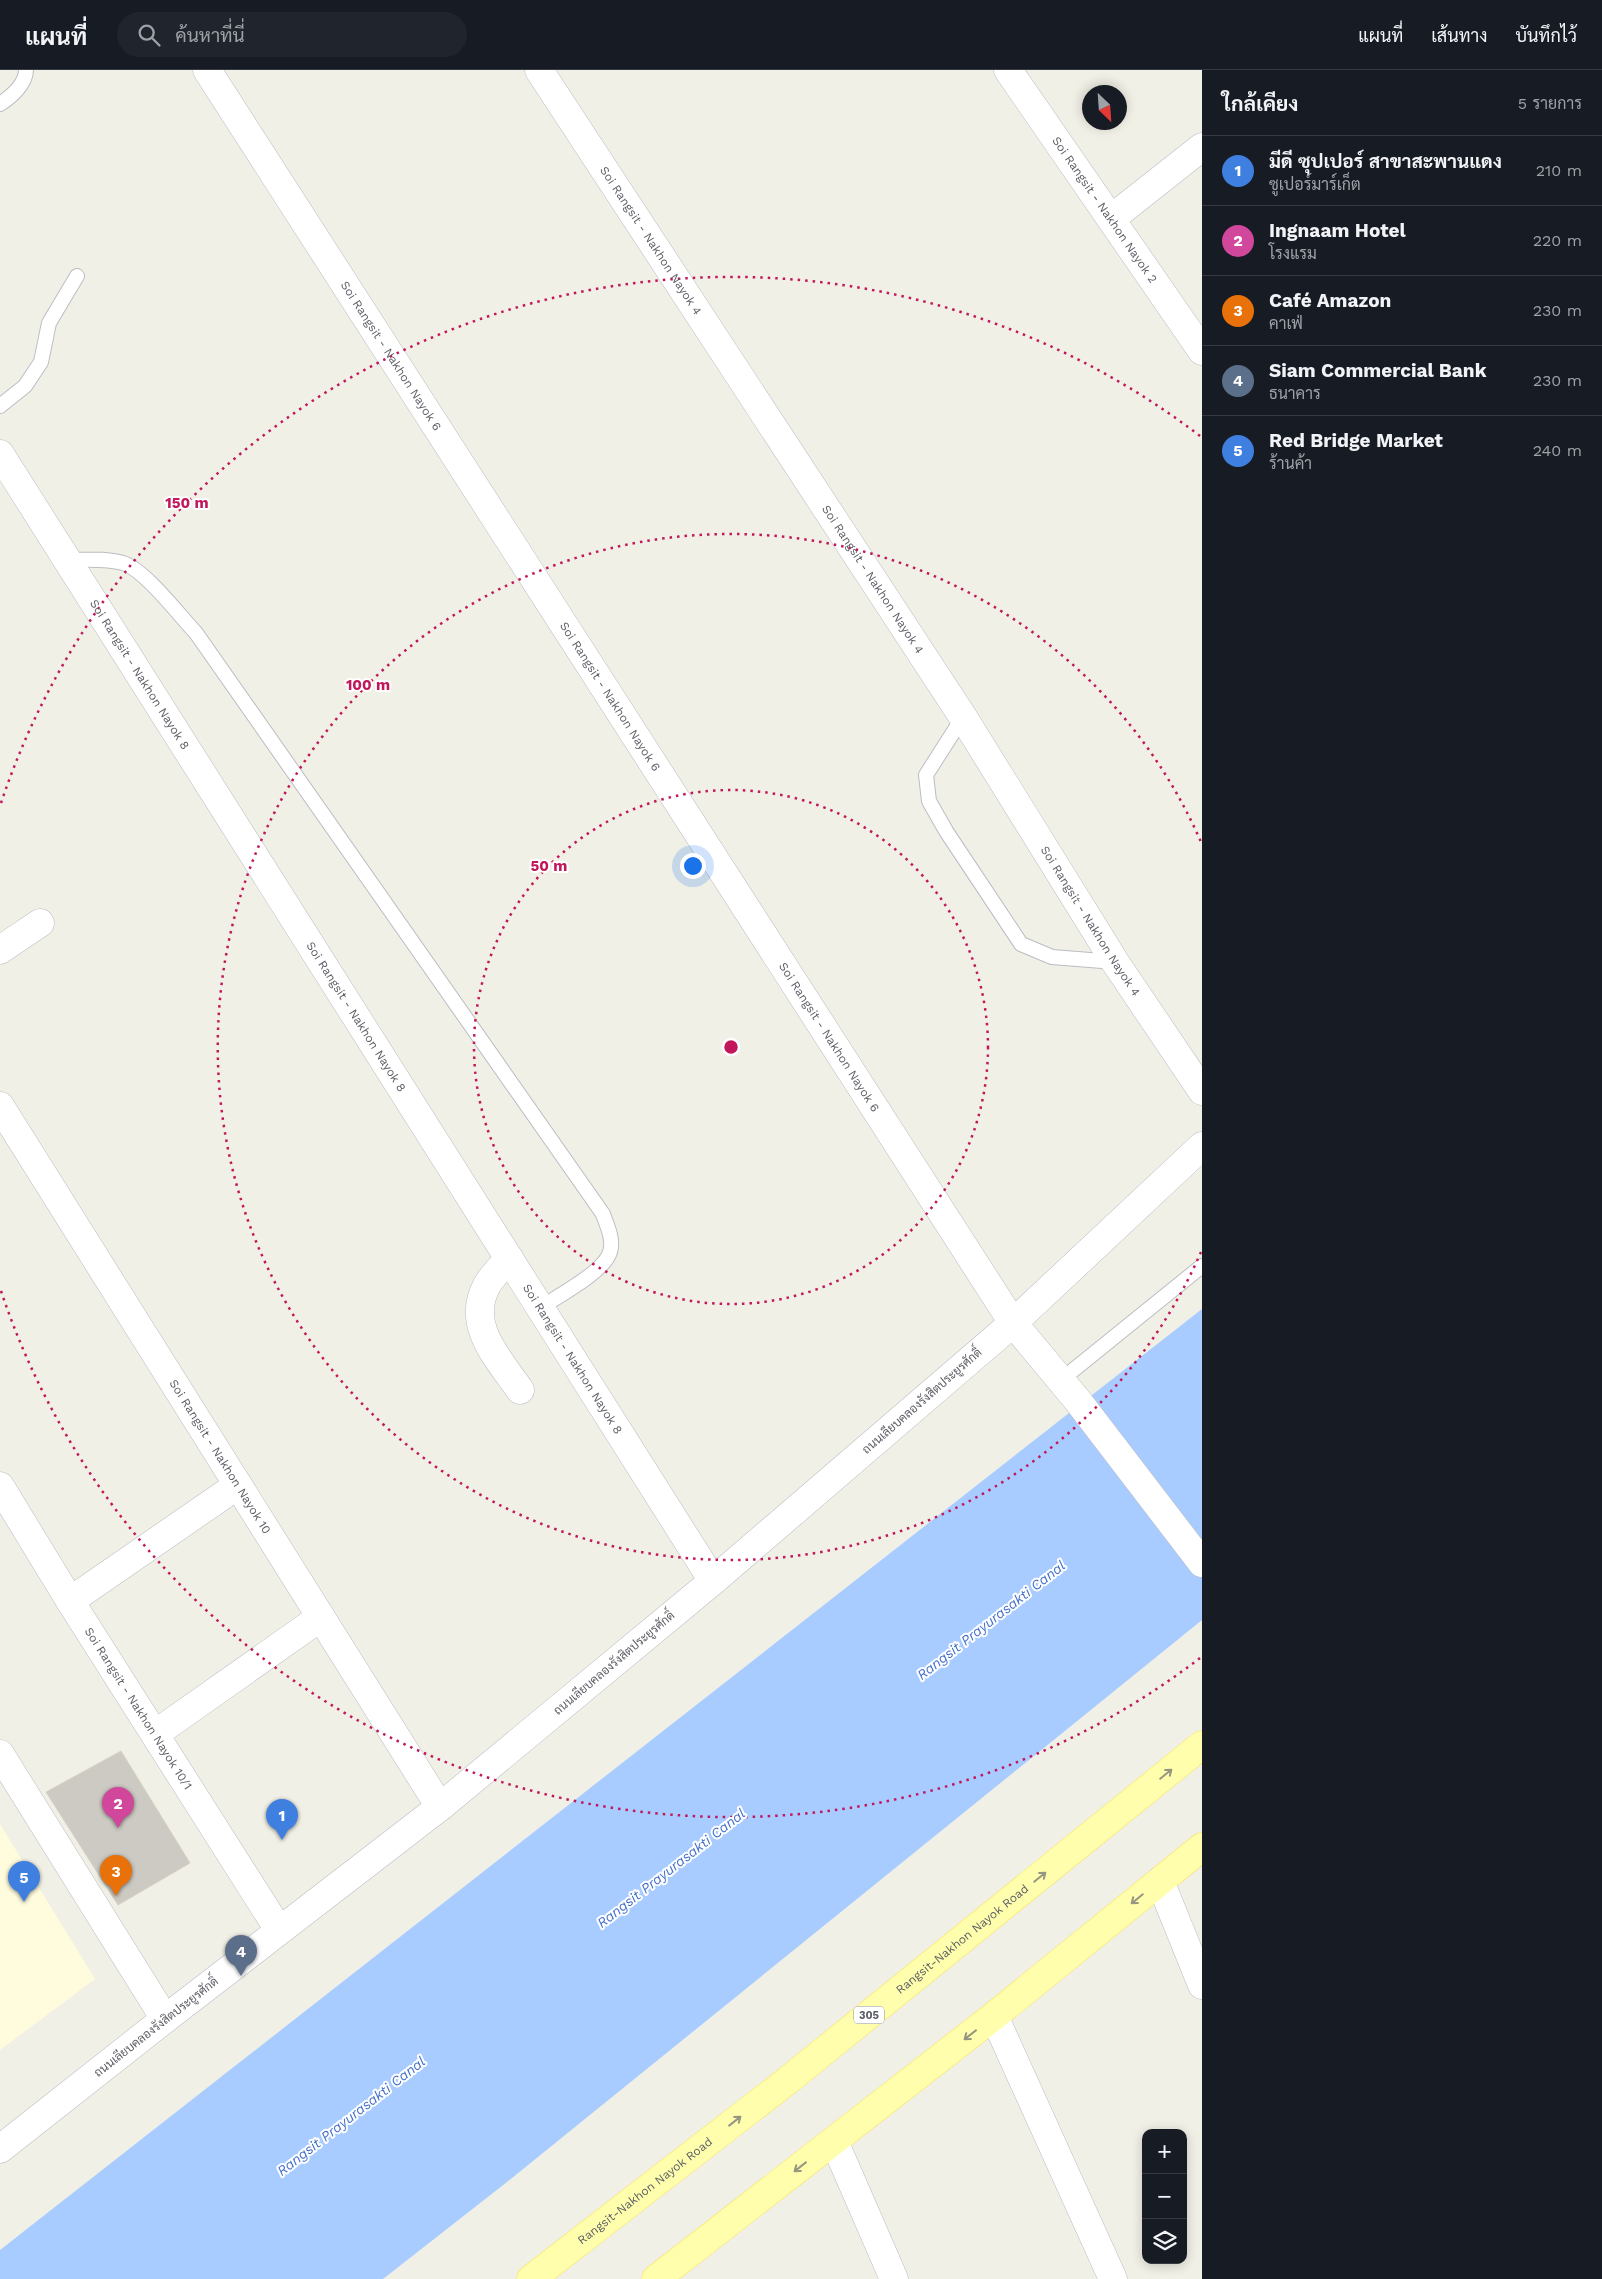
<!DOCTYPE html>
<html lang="th">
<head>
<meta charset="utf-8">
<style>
  body { margin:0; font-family:"Work Sans",Sarabun,sans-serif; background:#20242c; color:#f1f3f6 }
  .controls { position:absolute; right:15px; bottom:15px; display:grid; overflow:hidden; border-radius:10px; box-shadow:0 2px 12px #0003 }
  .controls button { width:45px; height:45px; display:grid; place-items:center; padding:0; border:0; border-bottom:1px solid #363941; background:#171b24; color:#f1f3f6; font:25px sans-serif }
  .compass { position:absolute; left:1082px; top:15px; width:45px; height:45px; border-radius:50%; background:#171b24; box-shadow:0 2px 12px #0003; rotate:155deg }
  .you { position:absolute; left:692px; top:795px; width:18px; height:18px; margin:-12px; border:4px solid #fff; border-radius:50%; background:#1a73e8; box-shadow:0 0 0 8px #1a73e833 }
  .badge { display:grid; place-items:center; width:32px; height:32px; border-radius:50%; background:#f2592b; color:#fff; font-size:16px; font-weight:700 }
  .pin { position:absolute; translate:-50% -41px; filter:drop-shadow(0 1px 2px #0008) }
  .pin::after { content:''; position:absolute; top:26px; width:18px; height:15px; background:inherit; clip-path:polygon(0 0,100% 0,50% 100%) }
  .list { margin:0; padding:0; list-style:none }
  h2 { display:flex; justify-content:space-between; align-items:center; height:65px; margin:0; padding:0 20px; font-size:21px }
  h2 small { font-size:16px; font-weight:400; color:#9ea1a6 }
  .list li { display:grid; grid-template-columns:32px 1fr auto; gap:15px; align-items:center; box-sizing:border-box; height:70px; padding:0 20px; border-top:1px solid #363941 }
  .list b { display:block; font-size:19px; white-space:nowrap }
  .list p { margin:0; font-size:16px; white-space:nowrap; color:#9ea1a6 }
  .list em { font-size:16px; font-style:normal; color:#9ea1a6 }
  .icon { flex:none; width:28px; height:28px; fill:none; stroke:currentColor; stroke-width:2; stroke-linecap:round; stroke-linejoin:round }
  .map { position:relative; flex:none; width:1202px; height:2209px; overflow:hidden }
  header { display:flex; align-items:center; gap:30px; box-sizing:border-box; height:70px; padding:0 25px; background:#171b24; border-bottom:1px solid #363941 }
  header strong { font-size:24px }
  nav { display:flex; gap:28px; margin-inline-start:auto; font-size:18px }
  .search { width:350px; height:45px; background:#20242c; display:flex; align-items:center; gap:12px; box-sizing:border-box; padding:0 18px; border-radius:28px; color:#9ea1a6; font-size:19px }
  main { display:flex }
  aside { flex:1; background:#171b24 }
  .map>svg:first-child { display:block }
  .commercial { fill:#fffcdd }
  .water { fill:#a8ccff }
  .building { fill:#cccac3; stroke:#d6d3c4 }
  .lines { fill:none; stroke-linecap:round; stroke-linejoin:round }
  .lane-casing { stroke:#bbbdc2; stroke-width:16 }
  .street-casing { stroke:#bbbdc2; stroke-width:29 }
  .secondary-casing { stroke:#bbbdc4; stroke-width:29 }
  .primary-casing { stroke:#f8e458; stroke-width:29 }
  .lane { stroke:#fff; stroke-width:14 }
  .street { stroke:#fff; stroke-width:28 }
  .secondary { stroke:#fff; stroke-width:28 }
  .primary { stroke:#fffead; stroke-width:28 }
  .oneway { stroke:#969780 }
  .ring { fill:none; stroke:#c2185b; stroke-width:2.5; stroke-dasharray:2.5 5 }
  .labels { text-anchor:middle; stroke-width:4; stroke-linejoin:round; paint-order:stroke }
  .shield { fill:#fff; stroke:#8e9095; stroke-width:1 }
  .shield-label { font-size:11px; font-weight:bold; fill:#5e6067 }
  .street-label { font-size:12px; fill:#5e6067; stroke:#fff }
  .water-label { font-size:14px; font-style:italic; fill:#4370ca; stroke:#fff }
  .centre { fill:#c2185b; stroke:#fff; stroke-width:2.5 }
  .ring-label { font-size:15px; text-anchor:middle; font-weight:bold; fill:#c2185b; stroke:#fff; stroke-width:4; stroke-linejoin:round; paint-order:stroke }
</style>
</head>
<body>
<header>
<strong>แผนที่</strong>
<div class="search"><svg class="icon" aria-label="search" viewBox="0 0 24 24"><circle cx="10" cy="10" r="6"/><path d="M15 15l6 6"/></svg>ค้นหาที่นี่</div>
<nav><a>แผนที่</a><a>เส้นทาง</a><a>บันทึกไว้</a></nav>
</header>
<main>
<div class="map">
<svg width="1202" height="2209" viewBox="0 0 1202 2209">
  <rect width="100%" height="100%" fill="#f1f0e6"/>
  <path class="commercial" d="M 0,1754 L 95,1909 L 0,1980 Z"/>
  <path class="water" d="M 1202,1239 L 1202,1550 L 507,2112 L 383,2209 L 0,2209 L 0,2180 Z"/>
  <path class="building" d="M 121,1681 L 190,1793 L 118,1835 L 46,1722 Z"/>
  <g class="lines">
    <g class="lane-casing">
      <path id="lane" d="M 0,34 C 11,27 26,14 26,0
        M 0,336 L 25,316 L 41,292 L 49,253 L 77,206
        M 68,490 C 86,490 105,488 123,493 C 145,500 179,545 196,563 L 603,1144 C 607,1156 614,1169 610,1182 C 604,1202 558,1226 540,1238
        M 963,647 L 926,705 L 929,731 L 946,761 L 1021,874 L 1052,887 L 1115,892
        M 1061,1310 L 1202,1196"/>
    </g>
    <g class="street-casing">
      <g id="street">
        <path id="s1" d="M 207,0 L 1013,1253 L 1078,1331 L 1202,1493"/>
        <path id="s2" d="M 539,0 L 963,647 L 1115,892 L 1202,1021"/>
        <path id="s3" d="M 1008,0 L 1202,281"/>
        <path d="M 1112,148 L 1202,77"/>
        <path id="s4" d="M 0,384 L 713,1511"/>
        <path d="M 0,880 L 40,853"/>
        <path id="s5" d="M 0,1036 L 440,1737"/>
        <path d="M 509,1188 C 502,1197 492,1206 487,1215 C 465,1255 498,1288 520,1320"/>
        <path id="s6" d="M 0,1416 L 70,1531 L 279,1860"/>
        <path d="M 70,1531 L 238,1415"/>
        <path d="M 155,1664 L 321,1547"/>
        <path d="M 0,1684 L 165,1949"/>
        <path d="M 1160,1811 L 1202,1915"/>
        <path d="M 994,1946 L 1113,2209"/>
        <path d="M 834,2071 L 894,2209"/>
      </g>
    </g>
    <g class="secondary-casing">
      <path id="secondary" d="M 0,2079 L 165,1949 L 440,1737 L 713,1511 L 1013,1253 L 1202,1076"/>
    </g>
    <g class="primary-casing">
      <g id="primary">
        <path id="s7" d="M 531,2209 L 787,2011 L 1202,1675"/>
        <path d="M 656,2209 L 994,1946 L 1202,1777"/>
      </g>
    </g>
    <use href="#lane" class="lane"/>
    <use href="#street" class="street"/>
    <use href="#secondary" class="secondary"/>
    <use href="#primary" class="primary"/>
  </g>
  <defs><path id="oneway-shaft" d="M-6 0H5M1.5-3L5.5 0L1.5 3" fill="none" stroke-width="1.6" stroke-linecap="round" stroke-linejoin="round" transform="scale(1.25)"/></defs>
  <g class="oneway">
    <use href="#oneway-shaft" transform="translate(1166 1704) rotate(-39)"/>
    <use href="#oneway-shaft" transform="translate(1040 1807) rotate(-39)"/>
    <use href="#oneway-shaft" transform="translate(1137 1829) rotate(141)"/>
    <use href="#oneway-shaft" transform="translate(970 1965) rotate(142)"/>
    <use href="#oneway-shaft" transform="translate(735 2051) rotate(-38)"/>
    <use href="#oneway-shaft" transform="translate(800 2097) rotate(142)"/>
  </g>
  <g class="ring">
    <circle cx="731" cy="977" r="257"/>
    <path d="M1201 1182A513 513 0 1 1 1201 772"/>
    <path d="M1200 1588A770 770 0 0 1 1 1221M1 733A770 770 0 0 1 1200 366"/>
  </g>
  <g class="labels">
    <rect class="shield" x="854" y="1936.5" width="30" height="17" rx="4"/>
    <g class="shield-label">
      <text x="869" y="1949">305</text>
    </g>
    <g class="street-label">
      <text dy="4" stroke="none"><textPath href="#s3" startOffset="170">Soi Rangsit - Nakhon Nayok 2</textPath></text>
      <text dy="4" stroke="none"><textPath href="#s2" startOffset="204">Soi Rangsit - Nakhon Nayok 4</textPath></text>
      <text dy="4" stroke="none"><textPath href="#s1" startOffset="340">Soi Rangsit - Nakhon Nayok 6</textPath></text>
      <text dy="4" stroke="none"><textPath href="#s2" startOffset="609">Soi Rangsit - Nakhon Nayok 4</textPath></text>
      <text dy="4" stroke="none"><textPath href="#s4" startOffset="261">Soi Rangsit - Nakhon Nayok 8</textPath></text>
      <text dy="4" stroke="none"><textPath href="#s1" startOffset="745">Soi Rangsit - Nakhon Nayok 6</textPath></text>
      <text dy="4" stroke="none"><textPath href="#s2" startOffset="1014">Soi Rangsit - Nakhon Nayok 4</textPath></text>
      <text dy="4" stroke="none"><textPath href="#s4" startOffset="666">Soi Rangsit - Nakhon Nayok 8</textPath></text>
      <text dy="4" stroke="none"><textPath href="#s1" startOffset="1150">Soi Rangsit - Nakhon Nayok 6</textPath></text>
      <text dy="4" stroke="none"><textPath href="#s4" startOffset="1071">Soi Rangsit - Nakhon Nayok 8</textPath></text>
      <text transform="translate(922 1331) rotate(-41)" y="4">ถนนเลียบคลองรังสิตประยูรศักดิ์</text>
      <text dy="4" stroke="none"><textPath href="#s5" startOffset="414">Soi Rangsit - Nakhon Nayok 10</textPath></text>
      <text transform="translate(614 1593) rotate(-40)" y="4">ถนนเลียบคลองรังสิตประยูรศักดิ์</text>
      <text dy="4" stroke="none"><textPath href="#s6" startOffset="262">Soi Rangsit - Nakhon Nayok 10/1</textPath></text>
      <text dy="4" stroke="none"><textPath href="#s7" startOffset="549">Rangsit-Nakhon Nayok Road</textPath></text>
      <text transform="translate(156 1957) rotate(-38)" y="4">ถนนเลียบคลองรังสิตประยูรศักดิ์</text>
      <text dy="4" stroke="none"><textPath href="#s7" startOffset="144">Rangsit-Nakhon Nayok Road</textPath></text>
    </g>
    <g class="water-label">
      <text transform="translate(991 1550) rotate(-38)" y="5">Rangsit Prayurasakti Canal</text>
      <text transform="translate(671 1798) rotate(-38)" y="5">Rangsit Prayurasakti Canal</text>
      <text transform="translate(351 2046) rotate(-38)" y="5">Rangsit Prayurasakti Canal</text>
    </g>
  </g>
  <circle cx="731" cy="977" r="8" class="centre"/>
  <g class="ring-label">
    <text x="187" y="438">150 m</text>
    <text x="368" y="620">100 m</text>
    <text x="549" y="801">50 m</text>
  </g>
</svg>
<div class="controls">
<button>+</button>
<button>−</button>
<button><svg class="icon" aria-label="layers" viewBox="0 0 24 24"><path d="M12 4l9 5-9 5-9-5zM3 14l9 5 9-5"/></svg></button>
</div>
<svg class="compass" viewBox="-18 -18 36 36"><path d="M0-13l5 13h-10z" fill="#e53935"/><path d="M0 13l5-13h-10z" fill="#9ea1a6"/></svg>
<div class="you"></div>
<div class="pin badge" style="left:282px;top:1770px;background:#3f7fe0">1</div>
<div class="pin badge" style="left:118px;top:1758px;background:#d1479c">2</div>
<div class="pin badge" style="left:116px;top:1826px;background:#e8710a">3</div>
<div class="pin badge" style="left:241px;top:1906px;background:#5c6f8a">4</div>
<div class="pin badge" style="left:24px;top:1832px;background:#3f7fe0">5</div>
</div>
<aside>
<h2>ใกล้เคียง<small>5 รายการ</small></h2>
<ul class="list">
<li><span class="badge" style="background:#3f7fe0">1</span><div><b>มีดี ซุปเปอร์ สาขาสะพานแดง</b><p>ซูเปอร์มาร์เก็ต</p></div><em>210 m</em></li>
<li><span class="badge" style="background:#d1479c">2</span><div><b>Ingnaam Hotel</b><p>โรงแรม</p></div><em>220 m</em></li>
<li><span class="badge" style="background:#e8710a">3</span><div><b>Café Amazon</b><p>คาเฟ่</p></div><em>230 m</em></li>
<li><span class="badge" style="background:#5c6f8a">4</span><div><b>Siam Commercial Bank</b><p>ธนาคาร</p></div><em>230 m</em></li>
<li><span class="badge" style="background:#3f7fe0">5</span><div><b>Red Bridge Market</b><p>ร้านค้า</p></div><em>240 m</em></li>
</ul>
</aside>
</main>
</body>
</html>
